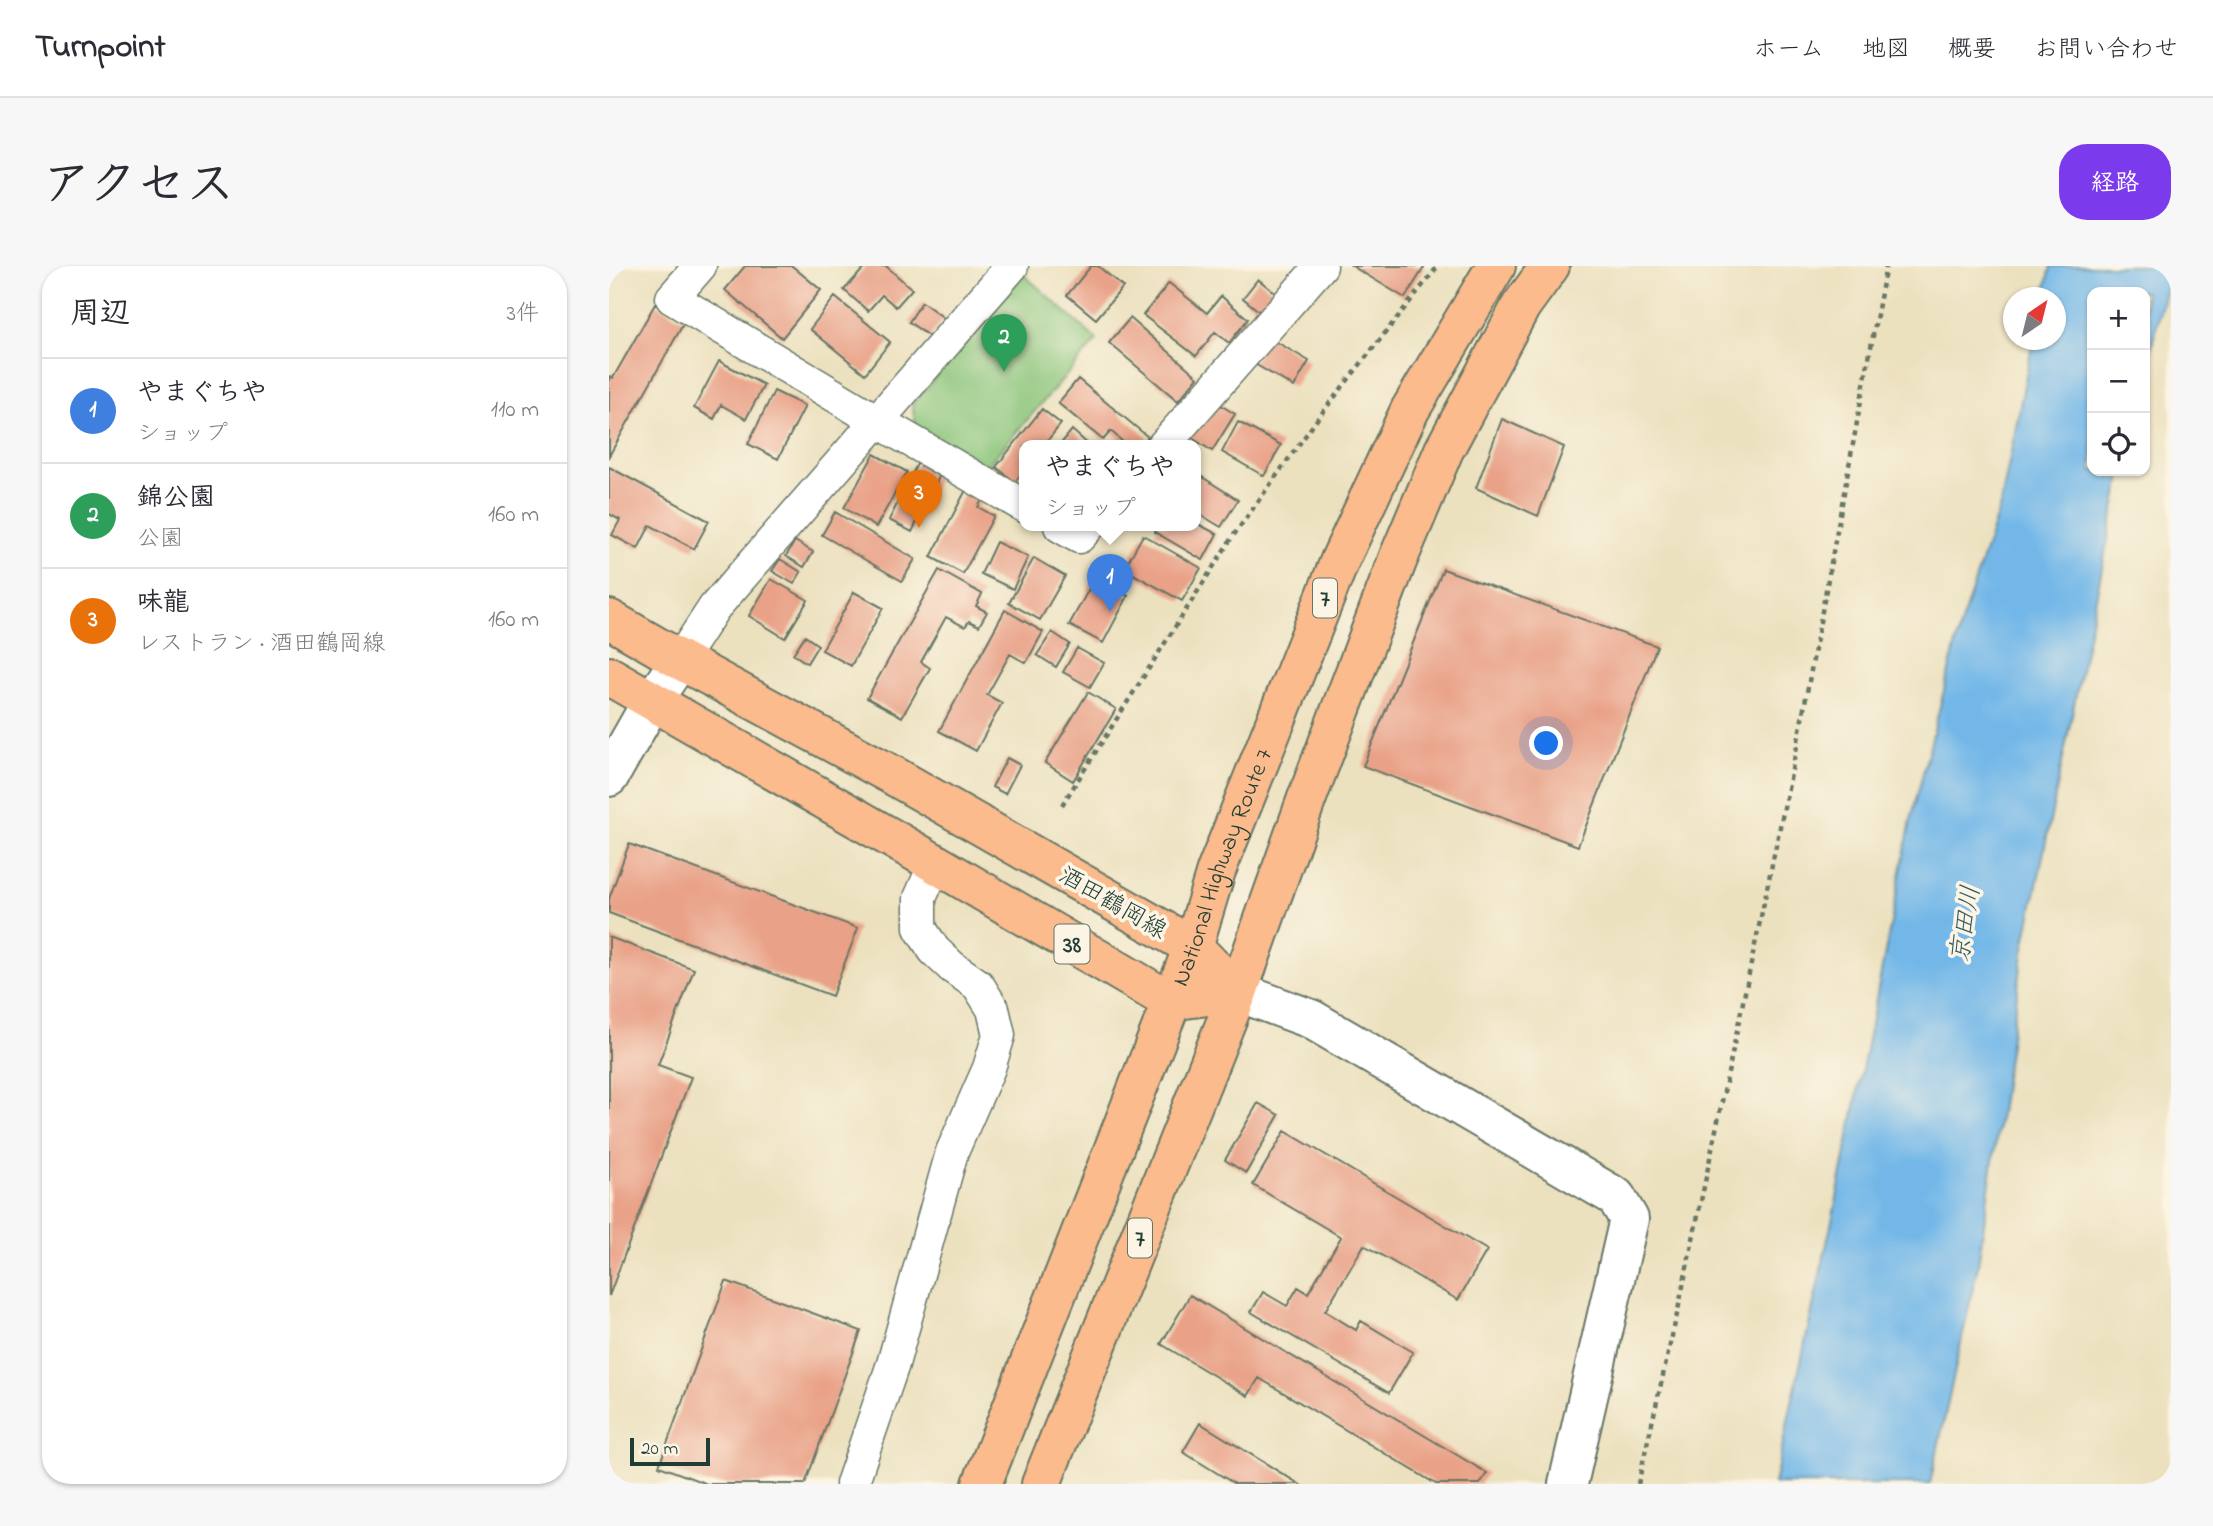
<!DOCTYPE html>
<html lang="ja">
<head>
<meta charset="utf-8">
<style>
  body { margin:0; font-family:"Indie Flower","Klee One",sans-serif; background:#f7f7f7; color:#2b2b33 }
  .controls { position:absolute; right:21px; top:21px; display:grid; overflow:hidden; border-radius:14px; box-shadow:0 2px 5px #0004 }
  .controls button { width:63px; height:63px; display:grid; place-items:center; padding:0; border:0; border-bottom:2px solid #e1e1e2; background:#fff; color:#2b2b33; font:35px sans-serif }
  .compass { position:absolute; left:1394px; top:21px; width:63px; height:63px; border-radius:50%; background:#fff; box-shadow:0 2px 5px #0004; rotate:35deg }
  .scale { position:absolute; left:21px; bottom:18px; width:80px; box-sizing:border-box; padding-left:7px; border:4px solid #1f3d34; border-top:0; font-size:19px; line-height:24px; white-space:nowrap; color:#1f3d34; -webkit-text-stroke:5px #fcf5e5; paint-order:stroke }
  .you { position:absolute; left:938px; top:478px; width:24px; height:24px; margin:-18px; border:5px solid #fff; border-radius:50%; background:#1a73e8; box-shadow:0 0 0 10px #1a73e833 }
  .badge { display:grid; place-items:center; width:46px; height:46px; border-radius:50%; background:#7c3aed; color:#fff; font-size:23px; font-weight:700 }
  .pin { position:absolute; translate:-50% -58px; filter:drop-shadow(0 2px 4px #0008) }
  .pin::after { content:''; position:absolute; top:37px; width:24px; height:21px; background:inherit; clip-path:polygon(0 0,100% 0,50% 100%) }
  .popup { position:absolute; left:410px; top:174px; width:182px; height:91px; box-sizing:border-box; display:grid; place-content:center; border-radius:14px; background:#fff; filter:drop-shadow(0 2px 5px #0005); font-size:23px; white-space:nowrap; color:#7c7c81 }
  .popup b { font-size:26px; color:#2b2b33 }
  .popup::after { content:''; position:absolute; left:50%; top:100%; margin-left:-14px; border:14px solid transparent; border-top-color:#fff }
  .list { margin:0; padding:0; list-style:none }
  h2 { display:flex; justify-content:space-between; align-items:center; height:91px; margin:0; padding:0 28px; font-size:30px }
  h2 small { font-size:23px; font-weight:400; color:#7c7c81 }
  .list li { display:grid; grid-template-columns:46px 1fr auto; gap:21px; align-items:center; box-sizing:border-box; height:105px; padding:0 28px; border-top:2px solid #e1e1e2 }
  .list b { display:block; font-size:26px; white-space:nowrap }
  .list p { margin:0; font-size:23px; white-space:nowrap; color:#7c7c81 }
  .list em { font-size:23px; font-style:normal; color:#7c7c81 }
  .icon { flex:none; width:38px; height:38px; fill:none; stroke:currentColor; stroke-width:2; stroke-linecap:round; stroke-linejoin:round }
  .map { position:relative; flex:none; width:1562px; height:1218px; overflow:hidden; border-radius:28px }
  header { display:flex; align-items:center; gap:42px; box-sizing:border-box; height:98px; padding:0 35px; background:#fff; border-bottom:2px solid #e1e1e2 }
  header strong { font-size:33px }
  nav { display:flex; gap:38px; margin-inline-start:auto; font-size:24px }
  .intro { display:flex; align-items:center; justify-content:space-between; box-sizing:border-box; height:168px; padding:0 42px }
  h1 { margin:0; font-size:49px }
  .button { padding:18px 32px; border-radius:28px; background:#7c3aed; color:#fff; font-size:24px; font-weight:700 }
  main { display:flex; gap:42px; padding:0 42px }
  aside { flex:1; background:#fff; border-radius:28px; box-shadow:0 2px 5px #0004 }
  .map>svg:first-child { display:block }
  .green { fill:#8ac57a; stroke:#548157; stroke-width:2 }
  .water { fill:#72b7e8; stroke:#487a8e; stroke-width:2 }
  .building { fill:#e9a288 }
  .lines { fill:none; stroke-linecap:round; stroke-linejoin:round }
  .minor-casing { stroke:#677665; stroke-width:35 }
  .tertiary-casing { stroke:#677665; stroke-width:42 }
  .primary-casing { stroke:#677665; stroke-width:42 }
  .trunk-casing { stroke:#677665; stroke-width:42 }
  .path { stroke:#677665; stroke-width:4.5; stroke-dasharray:5 5; stroke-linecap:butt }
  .minor { stroke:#fff; stroke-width:32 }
  .tertiary { stroke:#fff; stroke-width:38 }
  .primary { stroke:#fbbb8d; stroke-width:38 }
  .trunk { stroke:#fbbb8d; stroke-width:38 }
  .labels { text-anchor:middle; stroke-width:7; stroke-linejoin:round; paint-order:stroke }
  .shield { fill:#fcf5e5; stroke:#617469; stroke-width:2 }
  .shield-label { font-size:23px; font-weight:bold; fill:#1f3d34 }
  .street-label { font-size:24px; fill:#1f3d34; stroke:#fcf5e5 }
  .water-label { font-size:26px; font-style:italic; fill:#345c61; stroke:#fcf5e5 }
</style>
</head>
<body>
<header>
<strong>Turnpoint</strong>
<nav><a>ホーム</a><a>地図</a><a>概要</a><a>お問い合わせ</a></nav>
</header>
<div class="intro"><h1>アクセス</h1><a class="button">経路</a></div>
<main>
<aside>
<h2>周辺<small>3件</small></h2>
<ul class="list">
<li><span class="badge" style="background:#3f7fe0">1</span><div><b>やまぐちや</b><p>ショップ</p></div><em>110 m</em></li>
<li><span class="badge" style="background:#2e9e5b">2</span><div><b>錦公園</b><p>公園</p></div><em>160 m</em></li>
<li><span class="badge" style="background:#e8710a">3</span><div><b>味龍</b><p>レストラン · 酒田鶴岡線</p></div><em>160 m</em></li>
</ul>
</aside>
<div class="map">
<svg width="1562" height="1218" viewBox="0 0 1562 1218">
  <rect width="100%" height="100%" fill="#fcf5e5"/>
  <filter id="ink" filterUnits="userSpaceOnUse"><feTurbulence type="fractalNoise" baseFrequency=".0143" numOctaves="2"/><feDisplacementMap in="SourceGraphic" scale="14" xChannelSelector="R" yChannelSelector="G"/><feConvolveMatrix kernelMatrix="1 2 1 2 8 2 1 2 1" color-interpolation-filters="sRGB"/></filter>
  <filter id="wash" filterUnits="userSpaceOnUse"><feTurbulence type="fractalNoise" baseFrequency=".00686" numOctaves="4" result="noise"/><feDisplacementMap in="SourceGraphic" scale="28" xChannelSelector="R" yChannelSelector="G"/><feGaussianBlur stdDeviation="1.57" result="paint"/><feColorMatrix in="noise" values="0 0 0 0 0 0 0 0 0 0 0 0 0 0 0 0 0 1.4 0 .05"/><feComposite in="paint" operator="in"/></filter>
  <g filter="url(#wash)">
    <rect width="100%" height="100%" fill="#ece1bf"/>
    <path class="green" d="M 414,8 L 488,74 L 375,203 L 308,166 L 303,139 Z"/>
    <path class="water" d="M 1442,0 L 1562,0 L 1536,108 L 1536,26 L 1483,26 L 1483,205 L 1513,205 L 1414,687 L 1369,999 L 1321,1218 L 1165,1218 L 1228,932 L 1302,554 L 1353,354 L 1392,237 L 1424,74 L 1447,74 L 1447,32 L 1435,31 Z"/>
    <g id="blocks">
      <path class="building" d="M 136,0 L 183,0 L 212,24 L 173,72 L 116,24 Z
        M 257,0 L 277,0 L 303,23 L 287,41 L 273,29 L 259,45 L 235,24 Z
        M 482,0 L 489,0 L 514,21 L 487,53 L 458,29 Z
        M 743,0 L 816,0 L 796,32 Z
        M 649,13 L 666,27 L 651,46 L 634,32 Z
        M 560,17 L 598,47 L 612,30 L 639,53 L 620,77 L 606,66 L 587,90 L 534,49 Z
        M 226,31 L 281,76 L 256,108 L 201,63 Z
        M 313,36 L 335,52 L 321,71 L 300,56 Z
        M 46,38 L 76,55 L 0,190 L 0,110 L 4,112 Z
        M 521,52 L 589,111 L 569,135 L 500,77 Z
        M 659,71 L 700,95 L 685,121 L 644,97 Z
        M 110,95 L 155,119 L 137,153 L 112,139 L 105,153 L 85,142 Z
        M 469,113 L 539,171 L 531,180 L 518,180 L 502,165 L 494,174 L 449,137 Z
        M 165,125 L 196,140 L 169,193 L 139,178 Z
        M 605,135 L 626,148 L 603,185 L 582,171 Z
        M 433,143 L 452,158 L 434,180 L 415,180 L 415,204 L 406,216 L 387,201 Z
        M 893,153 L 955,181 L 929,250 L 867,222 Z
        M 629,156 L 672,179 L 655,210 L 613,186 Z
        M 463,164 L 481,180 L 450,180 Z
        M 265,188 L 298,206 L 267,261 L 235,242 Z
        M 309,196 L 332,207 L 303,266 L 280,254 Z
        M 0,201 L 100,255 L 85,283 L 41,259 L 29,283 L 3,269 L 11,254 L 0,248 Z
        M 587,207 L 629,234 L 612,261 L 587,246 Z
        M 358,222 L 375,231 L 369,241 L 385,250 L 354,308 L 322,291 Z
        M 226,246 L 306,293 L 293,315 L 213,269 Z
        M 587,257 L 608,268 L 594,294 L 546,266 L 549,260 L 587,260 Z
        M 534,269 L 592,302 L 573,335 L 515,303 Z
        M 186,275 L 204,286 L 195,301 L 177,290 Z
        M 387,276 L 419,291 L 404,323 L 372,308 Z
        M 425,292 L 456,310 L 431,354 L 400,337 Z
        M 171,293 L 192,306 L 185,318 L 163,305 Z
        M 834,303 L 1048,380 L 969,580 L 754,500 Z
        M 330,304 L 373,328 L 367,340 L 378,346 L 370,360 L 360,355 L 356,361 L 337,351 L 312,396 L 321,402 L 293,451 L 258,432 Z
        M 486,312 L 519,330 L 494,377 L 460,359 Z
        M 162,313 L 199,334 L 176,372 L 140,350 Z
        M 245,326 L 274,342 L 242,400 L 213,384 Z
        M 396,344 L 434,366 L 417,397 L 401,388 L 378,429 L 393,437 L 367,485 L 330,465 Z
        M 443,366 L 461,378 L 447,401 L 428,389 Z
        M 196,370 L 209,379 L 198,397 L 184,388 Z
        M 468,382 L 495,397 L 481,421 L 454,406 Z
        M 479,426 L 507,443 L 464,515 L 436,497 Z
        M 398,492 L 411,499 L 396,528 L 383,521 Z
        M 20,578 L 249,662 L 223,730 L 0,647 L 0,633 Z
        M 0,671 L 85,703 L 49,799 L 82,811 L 0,1030 Z
        M 649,837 L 670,849 L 637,907 L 616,894 Z
        M 676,865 L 878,984 L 849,1034 L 755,979 L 716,1045 L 747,1064 L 752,1055 L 804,1086 L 780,1127 L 642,1046 L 654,1026 L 678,1040 L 689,1021 L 699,1027 L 732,971 L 644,919 Z
        M 117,1015 L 252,1065 L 196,1218 L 98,1218 L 50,1200 Z
        M 581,1029 L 878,1207 L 871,1218 L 827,1218 L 650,1112 L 639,1130 L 552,1078 Z
        M 591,1157 L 690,1218 L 626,1218 L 574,1186 Z"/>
    </g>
  </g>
  <g filter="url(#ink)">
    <use href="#blocks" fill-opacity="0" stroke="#677665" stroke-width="2"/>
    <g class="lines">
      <g class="minor-casing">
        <path id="minor" d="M 91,0 L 63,32 L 268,155 L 415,240
          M 554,180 L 712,0
          M 451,260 L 470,271 L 480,260
          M 71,394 L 105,342 L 403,0
          M 243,1218 L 284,1098 L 343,886 L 380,802 L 390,769 L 384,743 L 369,719 L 343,701 L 325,684 L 311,662 L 311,632 L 326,598"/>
      </g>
      <g class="tertiary-casing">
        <path id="tertiary" d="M 0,511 L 43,435 L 71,394
          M 629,726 L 702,753 L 1007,931 L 1020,953 L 959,1218"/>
      </g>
      <g class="primary-casing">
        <path id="primary" d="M 0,353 L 71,394 L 285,510 L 584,681 L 629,726
          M 0,410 L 305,585 L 561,735 L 629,726"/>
      </g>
      <g class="trunk-casing">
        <g id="trunk">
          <path id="s1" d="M 373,1218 L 584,681 L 607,605 L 731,294 L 801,144 L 887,0"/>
          <path d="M 432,1218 L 629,726 L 698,532 L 789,293 L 835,184 L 912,40 L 941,0"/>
        </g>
      </g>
      <path class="path" d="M 453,539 L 622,273 L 709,152 L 829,0
        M 1029,1218 L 1069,1044 L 1188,480 L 1277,0"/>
      <use href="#minor" class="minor"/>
      <use href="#tertiary" class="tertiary"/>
      <use href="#primary" class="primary"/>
      <use href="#trunk" class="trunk"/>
    </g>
  </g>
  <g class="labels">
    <g class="shield">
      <rect x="704" y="312.5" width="24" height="39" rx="5"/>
      <rect x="445.5" y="658.5" width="35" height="39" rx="5"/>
      <rect x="519" y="952.5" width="24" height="39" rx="5"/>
    </g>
    <g class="shield-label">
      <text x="716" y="340">7</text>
      <text x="463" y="686">38</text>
      <text x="531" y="980">7</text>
    </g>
    <g class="street-label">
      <text dy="8" stroke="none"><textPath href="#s1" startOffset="662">National Highway Route 7</textPath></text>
      <text transform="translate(504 636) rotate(30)" y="8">酒田鶴岡線</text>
    </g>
    <g class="water-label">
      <text transform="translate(1355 658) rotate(-81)" y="9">京田川</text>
    </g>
  </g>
</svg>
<div class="controls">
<button>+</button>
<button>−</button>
<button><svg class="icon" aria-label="locate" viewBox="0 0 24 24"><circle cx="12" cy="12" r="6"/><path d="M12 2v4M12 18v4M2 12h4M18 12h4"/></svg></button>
</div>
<svg class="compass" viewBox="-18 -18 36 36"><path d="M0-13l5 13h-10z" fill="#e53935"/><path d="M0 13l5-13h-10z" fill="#7c7c81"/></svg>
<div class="scale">20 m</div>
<div class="you"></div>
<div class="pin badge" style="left:501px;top:346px;background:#3f7fe0">1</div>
<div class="popup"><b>やまぐちや</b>ショップ</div>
<div class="pin badge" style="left:395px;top:106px;background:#2e9e5b">2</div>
<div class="pin badge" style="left:310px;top:262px;background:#e8710a">3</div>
</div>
</main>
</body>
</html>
